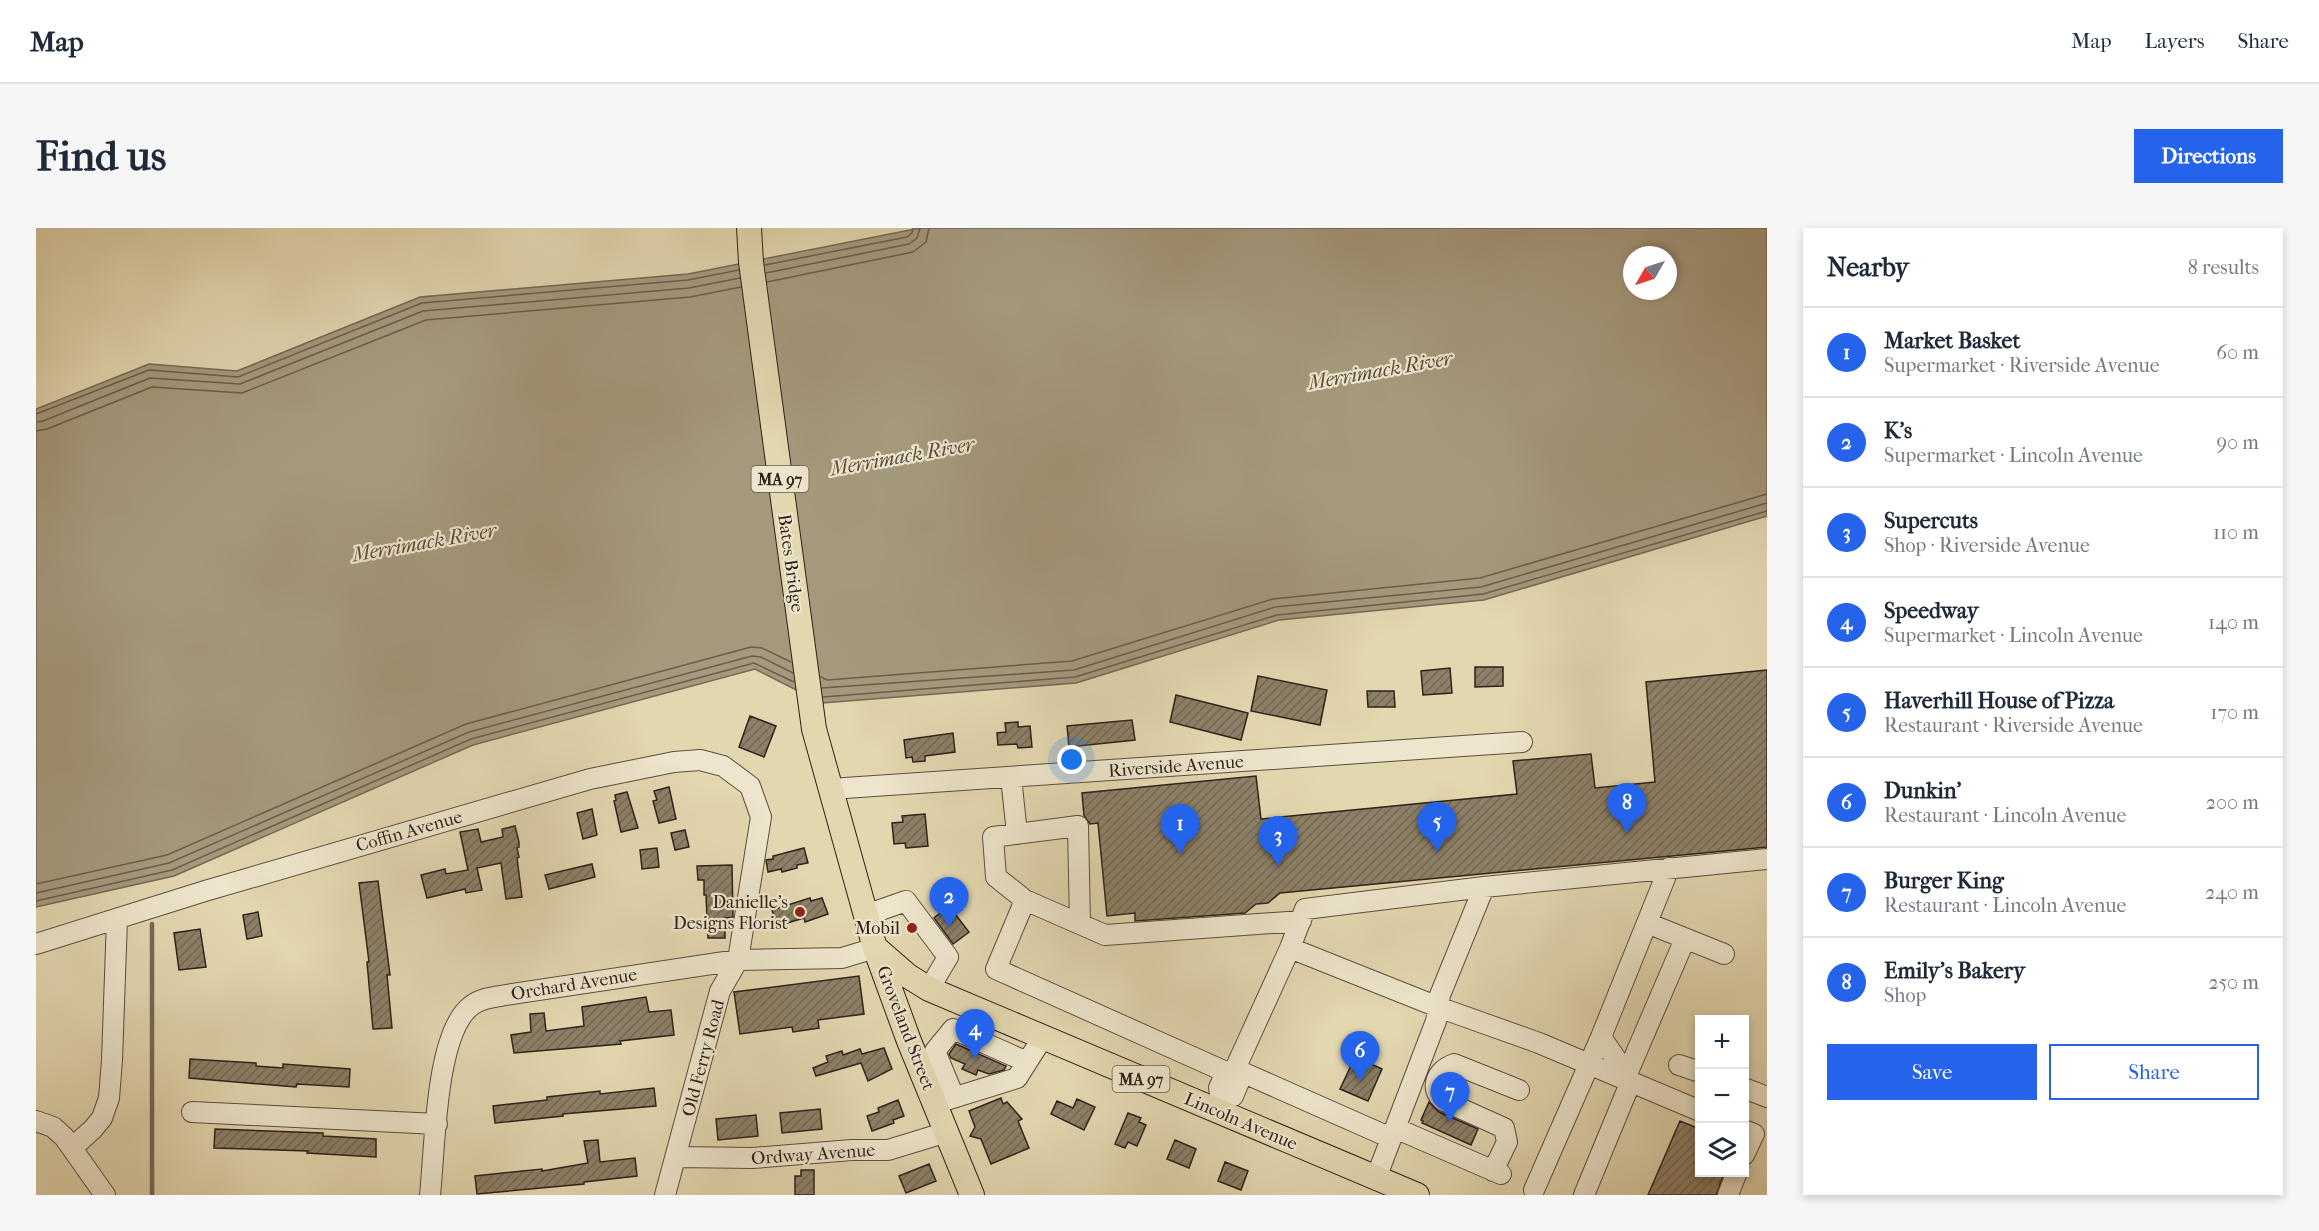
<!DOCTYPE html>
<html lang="en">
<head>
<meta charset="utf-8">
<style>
  body { margin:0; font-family:"IM FELL French Canon",serif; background:#f6f6f7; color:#1f2937 }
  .controls { position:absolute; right:18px; bottom:18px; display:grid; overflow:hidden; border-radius:0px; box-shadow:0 3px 9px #0003 }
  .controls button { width:54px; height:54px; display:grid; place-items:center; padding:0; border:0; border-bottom:2px solid #e0e1e3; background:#fff; color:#1f2937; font:30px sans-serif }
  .compass { position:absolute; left:1587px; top:18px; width:54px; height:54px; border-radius:50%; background:#fff; box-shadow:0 3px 9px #0003; rotate:231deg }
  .you { position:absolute; left:1036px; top:532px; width:21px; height:21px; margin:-15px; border:4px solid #fff; border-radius:50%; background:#1a73e8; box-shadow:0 0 0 9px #1a73e833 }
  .badge { display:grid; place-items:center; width:39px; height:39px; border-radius:50%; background:#2563eb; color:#fff; font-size:20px; font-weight:700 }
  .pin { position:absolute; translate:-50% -50px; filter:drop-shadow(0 2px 3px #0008) }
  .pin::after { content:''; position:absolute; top:32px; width:21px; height:18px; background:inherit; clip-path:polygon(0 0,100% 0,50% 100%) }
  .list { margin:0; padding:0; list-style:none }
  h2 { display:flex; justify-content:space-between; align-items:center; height:78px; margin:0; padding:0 24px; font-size:26px }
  h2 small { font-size:20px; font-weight:400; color:#747a83 }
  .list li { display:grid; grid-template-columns:39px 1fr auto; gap:18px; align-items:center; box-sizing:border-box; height:90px; padding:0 24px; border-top:2px solid #e0e1e3 }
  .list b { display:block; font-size:22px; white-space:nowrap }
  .list p { margin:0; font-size:20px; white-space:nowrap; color:#747a83 }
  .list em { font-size:20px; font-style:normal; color:#747a83 }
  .actions { display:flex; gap:12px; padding:18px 24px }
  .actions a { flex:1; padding:14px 0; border:2px solid #2563eb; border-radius:0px; text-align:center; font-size:21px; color:#2563eb }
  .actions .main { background:#2563eb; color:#fff }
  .icon { flex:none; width:33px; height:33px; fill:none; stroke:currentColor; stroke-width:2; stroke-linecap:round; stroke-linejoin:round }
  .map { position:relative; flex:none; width:1731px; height:967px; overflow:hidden; border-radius:0px }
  header { display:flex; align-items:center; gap:36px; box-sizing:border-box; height:84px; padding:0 30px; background:#fff; border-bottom:2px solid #e0e1e3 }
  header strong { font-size:28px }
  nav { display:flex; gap:33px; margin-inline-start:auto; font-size:21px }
  .intro { display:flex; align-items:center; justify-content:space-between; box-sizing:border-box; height:144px; padding:0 36px }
  h1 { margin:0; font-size:42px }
  .button { padding:15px 27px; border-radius:0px; background:#2563eb; color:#fff; font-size:21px; font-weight:700 }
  main { display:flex; gap:36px; padding:0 36px }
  aside { flex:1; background:#fff; border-radius:0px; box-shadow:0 3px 9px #0003 }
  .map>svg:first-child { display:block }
  .water { fill:#a5997d; stroke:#756956; stroke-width:1.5; fill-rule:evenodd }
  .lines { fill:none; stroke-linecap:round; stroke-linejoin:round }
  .shore { stroke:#6a5e4c; stroke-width:1.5 }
  .stream { stroke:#756956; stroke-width:4.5 }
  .building { fill:url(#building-hatch); stroke:#2e221b; stroke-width:1.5 }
  .minor-casing { stroke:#5b4f40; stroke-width:22 }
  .major-casing { stroke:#2e221b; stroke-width:26 }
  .minor { stroke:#ede5cc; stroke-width:20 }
  .major { stroke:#e3d7b0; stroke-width:24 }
  .poi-dot { fill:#8f2418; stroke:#ede5cc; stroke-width:2 }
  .labels { text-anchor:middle; stroke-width:4.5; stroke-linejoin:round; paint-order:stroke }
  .shield { fill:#ede5cc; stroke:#675c50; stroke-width:1.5 }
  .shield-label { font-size:16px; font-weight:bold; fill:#2e221b }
  .street-label { font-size:18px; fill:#2e221b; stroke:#ede5cc }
  .poi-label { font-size:18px; fill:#2e221b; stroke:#ede5cc; text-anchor:end }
  .water-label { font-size:20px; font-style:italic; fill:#584c3d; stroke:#ede5cc }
</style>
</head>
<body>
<header>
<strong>Map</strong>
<nav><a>Map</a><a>Layers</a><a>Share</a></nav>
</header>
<div class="intro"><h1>Find us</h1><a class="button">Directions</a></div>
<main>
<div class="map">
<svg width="1731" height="967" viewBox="0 0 1731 967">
  <defs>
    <pattern id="building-hatch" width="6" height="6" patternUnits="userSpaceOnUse" patternTransform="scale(1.5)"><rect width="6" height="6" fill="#8c8068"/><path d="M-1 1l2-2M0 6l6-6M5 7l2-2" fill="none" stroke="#736855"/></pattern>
  </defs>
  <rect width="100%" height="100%" fill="#e3d7b0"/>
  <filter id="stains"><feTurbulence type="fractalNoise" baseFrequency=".00333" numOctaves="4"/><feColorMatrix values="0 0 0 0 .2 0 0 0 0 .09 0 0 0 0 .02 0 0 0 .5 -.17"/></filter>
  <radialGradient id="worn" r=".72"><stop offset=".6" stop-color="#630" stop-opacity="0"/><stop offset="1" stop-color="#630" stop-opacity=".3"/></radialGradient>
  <path class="water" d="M 884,0 L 1731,0 L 1731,288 L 1448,372 L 1243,392 L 1040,455 L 786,475 L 719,441 L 437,517 L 138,648 L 0,679 L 0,181 L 113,136 L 201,143 L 384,69 L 652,46 ZM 1596,27 L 1632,27 L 1632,63 L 1596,63 Z"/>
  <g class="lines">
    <path class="shore" d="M 729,37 L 871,9 L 876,5 L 877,0
      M 730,45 L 873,16 L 881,10 L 884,0
      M 731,54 L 877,24 L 890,14 L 893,0
      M 0,186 L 113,142 L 202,149 L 386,75 L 652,52 L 703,42
      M 0,194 L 7,193 L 114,150 L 204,156 L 387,83 L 653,60 L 704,50
      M 0,203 L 11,201 L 116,159 L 206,165 L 390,92 L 654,69 L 705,59
      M 785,449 L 791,452 L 1036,433 L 1237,371 L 1444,350 L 1731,266
      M 786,460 L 1038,442 L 1239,379 L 1445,359 L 1731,275
      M 787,469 L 1039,449 L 1241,387 L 1447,366 L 1731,283
      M 0,656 L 131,627 L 430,496 L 715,419 L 726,420 L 755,434
      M 0,665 L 133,635 L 433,504 L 716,428 L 725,429 L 757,445
      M 0,673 L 136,642 L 435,511 L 718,435 L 758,454"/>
    <path class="stream" d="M 116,696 L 116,967"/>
  </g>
  <path class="building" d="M 1439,439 L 1467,439 L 1467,458 L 1439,459 Z
    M 1414,440 L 1416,465 L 1387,467 L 1385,443 Z
    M 1731,442 L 1731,619 L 1244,665 L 1232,675 L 1220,676 L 1209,685 L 1099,693 L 1099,685 L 1071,688 L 1062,595 L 1054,596 L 1048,588 L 1046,565 L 1220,548 L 1225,591 L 1481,566 L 1477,533 L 1555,526 L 1559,560 L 1619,554 L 1610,454 Z
    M 1222,448 L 1291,462 L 1284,497 L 1215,483 Z
    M 1331,463 L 1358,463 L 1359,479 L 1332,479 Z
    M 1140,467 L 1212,485 L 1205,512 L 1134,494 Z
    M 714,488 L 740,498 L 728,529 L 703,519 Z
    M 1096,492 L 1099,512 L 1033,519 L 1031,498 Z
    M 982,494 L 982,499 L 994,498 L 996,519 L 982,520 L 981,516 L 962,517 L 961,505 L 970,504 L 969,495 Z
    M 917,505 L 919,524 L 889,528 L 889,533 L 877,534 L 876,529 L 870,530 L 868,512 Z
    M 633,559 L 640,591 L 623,595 L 617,573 L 621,572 L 618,563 Z
    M 591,564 L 602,600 L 585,604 L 578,573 L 580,572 L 579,567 Z
    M 556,581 L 561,607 L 547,611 L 541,585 Z
    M 889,586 L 892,618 L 870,620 L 869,615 L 858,616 L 856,595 L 867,594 L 866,588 Z
    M 479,598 L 483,614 L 483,619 L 481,620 L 483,629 L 481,630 L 486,669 L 470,671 L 465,635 L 441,640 L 446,662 L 430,665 L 429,661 L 391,670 L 385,647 L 409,641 L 410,646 L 432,642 L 424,604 L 442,601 L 445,614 L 467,609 L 466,601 Z
    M 649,602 L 653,619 L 639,622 L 635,605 Z
    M 621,620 L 623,639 L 606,641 L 604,622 Z
    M 768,620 L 772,635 L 761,637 L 761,640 L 746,644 L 745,641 L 732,644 L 730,632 L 737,631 L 737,628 Z
    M 556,636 L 559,649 L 513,661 L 509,647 Z
    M 696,637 L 697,689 L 689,690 L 689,710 L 672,710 L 670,667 L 668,667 L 668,652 L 662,652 L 661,638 Z
    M 342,653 L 354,747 L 351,747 L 356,800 L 337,801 L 331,734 L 333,734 L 323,655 Z
    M 774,670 L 775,673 L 786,670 L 792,686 L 769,694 L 768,690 L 741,698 L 736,682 Z
    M 913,678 L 933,704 L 917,716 L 898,690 Z
    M 222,684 L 226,708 L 211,711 L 207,687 Z
    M 164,701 L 170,739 L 143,742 L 138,705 Z
    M 823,748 L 828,786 L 782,792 L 783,800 L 757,804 L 756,799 L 704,806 L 698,764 Z
    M 610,769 L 613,784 L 635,782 L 638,807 L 584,813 L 585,816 L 478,825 L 475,807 L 495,804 L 494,786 L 508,785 L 510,803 L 548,798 L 546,779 Z
    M 920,816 L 970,838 L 968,842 L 953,846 L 942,842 L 940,847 L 926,841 L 929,836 L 915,830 L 913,826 Z
    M 848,820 L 856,841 L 832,853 L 825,835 L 780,848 L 777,840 L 792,834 L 790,828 L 806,823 L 807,827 L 824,821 L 826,826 Z
    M 1319,829 L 1346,841 L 1332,873 L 1304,861 Z
    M 154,831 L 220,835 L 220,838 L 247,840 L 247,836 L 314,841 L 313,859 L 261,856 L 260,859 L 153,850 Z
    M 618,860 L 620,878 L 527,886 L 527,888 L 459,895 L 457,878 L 511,872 L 511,869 L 564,863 L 564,866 Z
    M 965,870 L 967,876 L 971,874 L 986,891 L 982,893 L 993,920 L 955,936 L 945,911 L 934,908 L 939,899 L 933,883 Z
    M 1041,871 L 1059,879 L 1048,902 L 1015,886 L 1021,873 L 1037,880 Z
    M 862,872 L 868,888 L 857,892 L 858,895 L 836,903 L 831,888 L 843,884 L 842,880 Z
    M 1393,874 L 1403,884 L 1442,901 L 1435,917 L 1386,895 L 1387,893 L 1385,892 Z
    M 784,881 L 786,901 L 746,905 L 744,885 Z
    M 1092,885 L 1105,890 L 1103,894 L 1110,897 L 1101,918 L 1092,914 L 1089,920 L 1079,916 Z
    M 720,887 L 722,908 L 682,912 L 680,891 Z
    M 1644,893 L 1664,901 L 1664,945 L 1688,945 L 1680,967 L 1612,967 Z
    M 179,901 L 287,905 L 287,908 L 340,911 L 340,929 L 271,925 L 272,923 L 178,920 Z
    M 562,912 L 564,934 L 599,930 L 601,948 L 548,954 L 548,956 L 441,966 L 439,948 L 506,941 L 506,943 L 552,935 L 548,913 Z
    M 1139,912 L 1160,921 L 1153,940 L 1131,931 Z
    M 1189,934 L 1212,943 L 1205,962 L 1182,953 Z
    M 893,936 L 900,953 L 870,965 L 863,948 Z
    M 765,942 L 778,942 L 778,967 L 759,967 L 759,948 L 765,948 Z"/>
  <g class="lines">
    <g class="minor-casing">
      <path id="minor" d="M 975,549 L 981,606
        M 794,561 L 1486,514
        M 989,672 L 960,649 L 957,609 L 1042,598 L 1044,696
        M 830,687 L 870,673 L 912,729 L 893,761
        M 1611,695 L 1688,726
        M 0,716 L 169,663 L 554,551 L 638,534 L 664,532 L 687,538 L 714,558 L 725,589 L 702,732 L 684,763 L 629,967
        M 1254,720 L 1402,779 L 1503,815 L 1664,883
        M 1565,809 L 1595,853
        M 1643,837 L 1664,844
        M 1199,841 L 1355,910
        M 1190,844 L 960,741 L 989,672 L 1069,707 L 1265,693
        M 1591,846 L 1649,711
        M 1708,860 L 1731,869
        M 918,869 L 899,823 L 917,801 L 991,834
        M 1185,871 L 1197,868 L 1203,854 L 1199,841
        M 907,873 L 981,850 L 1007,809
        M 1181,883 L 1185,871 L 1183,860 L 1190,844 L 1199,841 L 1254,720 L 1269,681 L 1448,659 L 1731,631
        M 156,884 L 401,896
        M 0,893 L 17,899 L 28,909 L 69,967
        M 1359,900 L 1465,946
        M 1708,902 L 1718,906 L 1708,927
        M 36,920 L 57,901 L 66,890 L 73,870 L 76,832 L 81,691
        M 641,929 L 717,930 L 816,922 L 852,922 L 911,904
        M 1457,943 L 1471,914 L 1468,900 L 1408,873 C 1392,861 1401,842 1418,836 L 1483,862
        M 1340,950 L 1400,793 L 1404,767 L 1448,659
        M 1498,962 L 1565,809 L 1633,640
        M 394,967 C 399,922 399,805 435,778 C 445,770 458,769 470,767 L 702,732 L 806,730 L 839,720
        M 1548,967 L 1595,853
        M 1692,967 L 1701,944"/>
    </g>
    <g class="major-casing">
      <path id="major" d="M 713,0 L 715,34 L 778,501 L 839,720 L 873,813 L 936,967
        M 841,721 L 872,748 L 893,761 L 1381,967"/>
    </g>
    <use href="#minor" class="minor"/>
    <use href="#major" class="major"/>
  </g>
  <g class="poi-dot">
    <circle cx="764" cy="684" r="6"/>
    <circle cx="876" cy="700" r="6"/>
  </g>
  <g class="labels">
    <g class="shield">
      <rect x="715.5" y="238" width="57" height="26" rx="4.5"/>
      <rect x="1076.5" y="838" width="57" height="26" rx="4.5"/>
    </g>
    <g class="shield-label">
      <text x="744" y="257">MA 97</text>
      <text x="1105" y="857">MA 97</text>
    </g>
    <g class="street-label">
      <text transform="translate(755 335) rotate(82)" y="6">Bates Bridge</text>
      <text transform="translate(1140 538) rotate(-4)" y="6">Riverside Avenue</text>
      <text transform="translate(373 603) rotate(-16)" y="6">Coffin Avenue</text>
      <text transform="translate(538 756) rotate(-9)" y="6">Orchard Avenue</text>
      <text transform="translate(870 800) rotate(69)" y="6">Groveland Street</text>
      <text transform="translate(667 830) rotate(-75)" y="6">Old Ferry Road</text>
      <text transform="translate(1205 893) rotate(23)" y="6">Lincoln Avenue</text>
      <text transform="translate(777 926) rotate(-4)" y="6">Ordway Avenue</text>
    </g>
    <g class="poi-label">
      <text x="752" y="680">Danielle's<tspan x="752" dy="21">Designs Florist</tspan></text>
      <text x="864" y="706">Mobil</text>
    </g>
    <g class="water-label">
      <text transform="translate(1344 142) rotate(-10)" y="7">Merrimack River</text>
      <text transform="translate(866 228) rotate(-10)" y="7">Merrimack River</text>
      <text transform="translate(388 314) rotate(-10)" y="7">Merrimack River</text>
    </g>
  </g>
  <rect width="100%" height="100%" filter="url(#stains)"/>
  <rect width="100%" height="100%" fill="url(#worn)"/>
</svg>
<div class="controls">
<button>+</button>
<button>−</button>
<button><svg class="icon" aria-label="layers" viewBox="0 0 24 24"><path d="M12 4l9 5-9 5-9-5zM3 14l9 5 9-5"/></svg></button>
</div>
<svg class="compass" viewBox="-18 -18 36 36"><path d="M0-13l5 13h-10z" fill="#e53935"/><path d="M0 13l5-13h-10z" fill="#747a83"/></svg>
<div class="you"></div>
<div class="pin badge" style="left:1144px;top:626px">1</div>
<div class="pin badge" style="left:913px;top:699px">2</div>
<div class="pin badge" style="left:1242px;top:638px">3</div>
<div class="pin badge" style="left:939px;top:831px">4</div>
<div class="pin badge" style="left:1401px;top:624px">5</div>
<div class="pin badge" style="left:1324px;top:853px">6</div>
<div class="pin badge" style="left:1414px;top:894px">7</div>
<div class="pin badge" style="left:1591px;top:605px">8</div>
</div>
<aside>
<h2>Nearby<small>8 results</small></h2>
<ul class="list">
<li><span class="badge">1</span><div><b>Market Basket</b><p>Supermarket · Riverside Avenue</p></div><em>60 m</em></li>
<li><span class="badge">2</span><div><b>K's</b><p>Supermarket · Lincoln Avenue</p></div><em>90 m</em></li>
<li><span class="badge">3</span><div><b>Supercuts</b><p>Shop · Riverside Avenue</p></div><em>110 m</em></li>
<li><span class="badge">4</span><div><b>Speedway</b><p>Supermarket · Lincoln Avenue</p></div><em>140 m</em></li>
<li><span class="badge">5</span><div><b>Haverhill House of Pizza</b><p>Restaurant · Riverside Avenue</p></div><em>170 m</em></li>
<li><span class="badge">6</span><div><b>Dunkin'</b><p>Restaurant · Lincoln Avenue</p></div><em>200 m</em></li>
<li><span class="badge">7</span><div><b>Burger King</b><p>Restaurant · Lincoln Avenue</p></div><em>240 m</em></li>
<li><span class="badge">8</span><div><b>Emily's Bakery</b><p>Shop</p></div><em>250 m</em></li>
</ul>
<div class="actions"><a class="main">Save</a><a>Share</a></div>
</aside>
</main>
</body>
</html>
